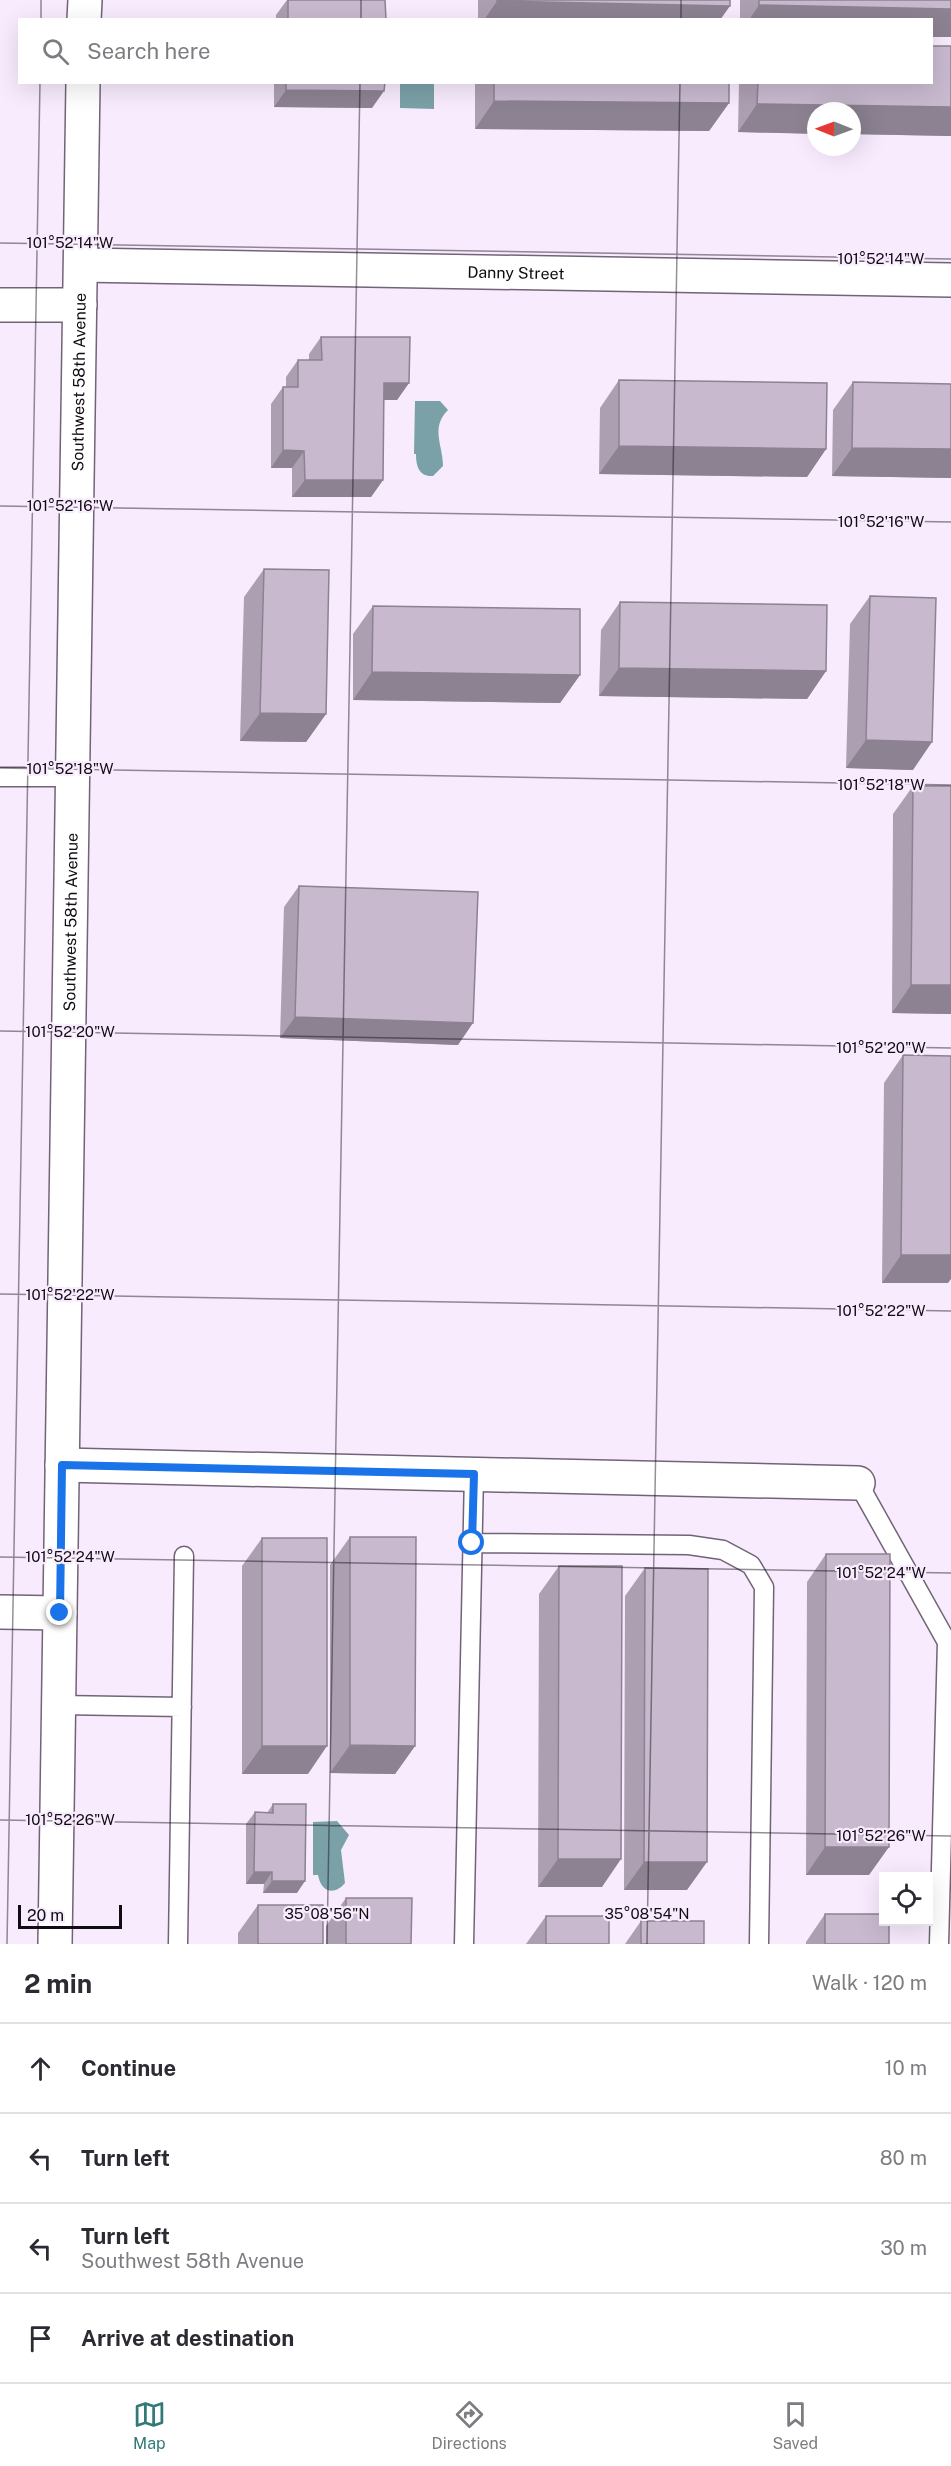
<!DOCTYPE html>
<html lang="en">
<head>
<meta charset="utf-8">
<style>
  body { margin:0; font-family:"Public Sans",sans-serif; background:#f7f7f7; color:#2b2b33 }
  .controls { position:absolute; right:18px; bottom:18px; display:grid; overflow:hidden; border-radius:0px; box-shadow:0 6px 24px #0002 }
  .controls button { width:54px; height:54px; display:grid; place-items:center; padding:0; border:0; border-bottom:2px solid #e1e1e2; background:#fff; color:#2b2b33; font:30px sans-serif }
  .compass { position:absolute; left:807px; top:102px; width:54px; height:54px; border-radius:50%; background:#fff; box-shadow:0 6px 24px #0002; rotate:271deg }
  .scale { position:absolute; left:18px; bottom:15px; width:104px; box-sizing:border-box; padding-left:6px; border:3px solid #110c13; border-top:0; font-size:16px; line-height:21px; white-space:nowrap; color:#110c13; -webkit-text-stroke:4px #f7ebfd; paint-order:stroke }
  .stop { position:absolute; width:18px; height:18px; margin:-14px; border:4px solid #1a73e8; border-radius:50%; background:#fff }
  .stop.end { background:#1a73e8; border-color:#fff; box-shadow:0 2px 6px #0008 }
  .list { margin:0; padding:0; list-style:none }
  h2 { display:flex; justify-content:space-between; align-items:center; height:78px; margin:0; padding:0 24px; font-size:26px }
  h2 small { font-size:20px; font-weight:400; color:#7c7c81 }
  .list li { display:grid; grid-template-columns:39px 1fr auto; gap:18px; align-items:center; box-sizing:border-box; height:90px; padding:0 24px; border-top:2px solid #e1e1e2 }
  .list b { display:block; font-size:22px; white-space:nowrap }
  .list p { margin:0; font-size:20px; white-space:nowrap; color:#7c7c81 }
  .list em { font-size:20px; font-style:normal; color:#7c7c81 }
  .icon { flex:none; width:33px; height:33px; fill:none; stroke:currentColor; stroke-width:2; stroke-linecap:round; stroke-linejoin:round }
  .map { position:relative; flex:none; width:951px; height:1944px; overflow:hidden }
  .search { position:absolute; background:#fff; box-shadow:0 6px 24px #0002; left:18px; right:18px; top:18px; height:66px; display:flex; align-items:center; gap:15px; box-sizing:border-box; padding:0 21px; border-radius:0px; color:#7c7c81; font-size:22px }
  .sheet { height:438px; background:#fff }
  nav { display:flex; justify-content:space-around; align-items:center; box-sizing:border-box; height:84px; border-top:2px solid #e1e1e2; background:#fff; font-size:16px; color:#7c7c81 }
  nav a { display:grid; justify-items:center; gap:3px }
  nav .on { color:#327a77 }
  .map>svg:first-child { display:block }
  .water { fill:#7aa1a7 }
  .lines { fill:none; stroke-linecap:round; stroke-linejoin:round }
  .lane-casing { stroke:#716477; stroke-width:21 }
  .street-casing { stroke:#716477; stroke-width:36 }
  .secondary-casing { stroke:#716477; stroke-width:36 }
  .lane { stroke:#fff; stroke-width:18 }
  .street { stroke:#fff; stroke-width:33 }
  .secondary { stroke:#fff; stroke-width:33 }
  .wall { fill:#ac9fb2 }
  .shaded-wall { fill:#8c8291 }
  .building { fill:#c8b9cf; stroke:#8c8291; stroke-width:1.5 }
  .route { stroke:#1a73e8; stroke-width:8 }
  .ticks { fill:none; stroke:#110c13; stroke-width:1.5; stroke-opacity:0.45 }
  .labels { text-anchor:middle; stroke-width:4.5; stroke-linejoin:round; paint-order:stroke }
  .street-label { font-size:16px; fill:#110c13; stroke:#f7ebfd }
  .ticks-label { font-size:15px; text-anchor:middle; fill:#110c13; stroke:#f7ebfd; stroke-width:4.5; stroke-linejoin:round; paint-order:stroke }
</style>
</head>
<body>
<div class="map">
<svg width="951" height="1944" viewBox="0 0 951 1944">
  <rect width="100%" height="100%" fill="#f7ebfd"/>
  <path class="water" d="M 400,83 L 434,83 L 434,109 L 400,108 Z
    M 415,401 L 440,401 L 448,410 C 430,428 443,445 443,466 L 433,476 C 419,477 416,466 416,454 L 414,454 Z
    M 337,1821 L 349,1835 L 341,1850 L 345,1883 C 334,1896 321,1892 318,1875 L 313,1875 L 313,1822 Z"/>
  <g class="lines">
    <g class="lane-casing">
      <path id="lane" d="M 0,777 L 73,777
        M 858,1483 L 947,1642 L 939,1944
        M 472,1543 L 689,1545 L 723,1550 L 751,1565 L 764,1587 L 759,1944
        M 59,1705 L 182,1707
        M 178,1944 L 184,1556
        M 464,1944 L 474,1474"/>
    </g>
    <g class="street-casing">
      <g id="street">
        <path id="s1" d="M 81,265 L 951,280"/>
        <path d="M 0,305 L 80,305"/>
        <path d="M 62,1465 L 858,1483"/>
      </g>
    </g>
    <g class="secondary-casing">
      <g id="secondary">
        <path d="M 84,20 L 85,0"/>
        <path d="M 0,1612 L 60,1613"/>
        <path id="s2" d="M 55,1944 L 83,82"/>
      </g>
    </g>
    <use href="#lane" class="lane"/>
    <use href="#street" class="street"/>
    <use href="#secondary" class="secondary"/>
  </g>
  <path class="wall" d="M 287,0 L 363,0 L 386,20 L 276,20 L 276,15 Z
    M 478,0 L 730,0 L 720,20 L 478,20 Z
    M 740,0 L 951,0 L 951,37 L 932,37 L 932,20 L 740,20 Z
    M 951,46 L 951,136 L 738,132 L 739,82 L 932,82 Z
    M 274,82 L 385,82 L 372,108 L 274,107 Z
    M 475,82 L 729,82 L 729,103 L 709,131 L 475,129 Z
    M 321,337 L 409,383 L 397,400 L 384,400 L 383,480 L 371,497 L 292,497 L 292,468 L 271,468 L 271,404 L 283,387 L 286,387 L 286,377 L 298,360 L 309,360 L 309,354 Z
    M 619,380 L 826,449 L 807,477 L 599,474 L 600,408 Z
    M 853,382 L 951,384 L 951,478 L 832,476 L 833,410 Z
    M 264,569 L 326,714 L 306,742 L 240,741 L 244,597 Z
    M 870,596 L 913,770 L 846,768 L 850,624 Z
    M 620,602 L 826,671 L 807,699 L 599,696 L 601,630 Z
    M 373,606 L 580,675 L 560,703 L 353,700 L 353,634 Z
    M 913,786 L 951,1014 L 892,1013 L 893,814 Z
    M 299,886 L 458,1045 L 280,1038 L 284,907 Z
    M 903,1055 L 948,1283 L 882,1283 L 884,1083 Z
    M 350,1537 L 415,1746 L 395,1774 L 330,1773 L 330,1565 Z
    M 262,1538 L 308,1774 L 242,1774 L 242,1566 Z
    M 826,1554 L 869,1875 L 806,1875 L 807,1582 Z
    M 559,1566 L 602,1887 L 538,1887 L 539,1594 Z
    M 645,1568 L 687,1890 L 624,1890 L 625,1596 Z
    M 273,1804 L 297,1893 L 263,1893 L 264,1884 L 246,1884 L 246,1824 L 255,1812 L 267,1813 Z
    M 346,1898 L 411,1944 L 326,1944 L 326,1926 Z
    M 258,1905 L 323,1944 L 238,1944 L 238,1933 Z
    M 825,1914 L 889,1944 L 806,1944 L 806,1942 Z
    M 546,1916 L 609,1944 L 526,1944 Z
    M 641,1921 L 704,1944 L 625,1944 Z"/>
  <path class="shaded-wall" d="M 497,1 L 730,6 L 720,20 L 484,20 Z
    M 759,5 L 951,9 L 951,37 L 932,37 L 932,20 L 749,20 Z
    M 286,90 L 384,91 L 372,108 L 274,107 Z
    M 494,101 L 729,103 L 709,131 L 475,129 Z
    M 757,104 L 951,107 L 951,136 L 852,134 L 852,111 L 816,111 L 816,134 L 738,132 Z
    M 384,383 L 409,383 L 397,400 L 372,400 Z
    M 619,446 L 826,449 L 807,477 L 599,474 Z
    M 852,448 L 951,449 L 951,478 L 832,476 Z
    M 283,450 L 304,451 L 292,468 L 271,468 Z
    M 305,480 L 383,480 L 371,497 L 292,497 Z
    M 619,668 L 826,671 L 807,699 L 599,696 Z
    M 372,672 L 580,675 L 560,703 L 353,700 Z
    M 260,713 L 326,714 L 306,742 L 240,741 Z
    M 866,740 L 932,742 L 913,770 L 846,768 Z
    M 911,985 L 951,985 L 951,1014 L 892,1013 Z
    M 295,1017 L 473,1023 L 458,1045 L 280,1038 Z
    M 901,1255 L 951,1255 L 951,1279 L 948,1283 L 882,1283 Z
    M 350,1745 L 415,1746 L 395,1774 L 330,1773 Z
    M 262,1746 L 327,1746 L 308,1774 L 242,1774 Z
    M 825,1847 L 889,1847 L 869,1875 L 806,1875 Z
    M 558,1859 L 621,1859 L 602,1887 L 538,1887 Z
    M 644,1862 L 707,1862 L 687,1890 L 624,1890 Z
    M 254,1872 L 272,1872 L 264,1884 L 246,1884 Z
    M 272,1881 L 305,1881 L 297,1893 L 263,1893 Z"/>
  <path class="building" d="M 288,0 L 385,0 L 386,20 L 288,20 Z
    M 497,0 L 730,0 L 730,6 L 497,1 Z
    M 759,0 L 951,0 L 951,9 L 759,5 Z
    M 932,46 L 951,46 L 951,107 L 757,104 L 758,82 L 932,82 Z
    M 286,82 L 385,82 L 384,91 L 286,90 Z
    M 494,82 L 729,82 L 729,103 L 494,101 Z
    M 321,337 L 410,337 L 409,383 L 384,383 L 383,480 L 305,480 L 304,451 L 283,450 L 283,387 L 298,387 L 298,360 L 322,360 Z
    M 619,380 L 827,383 L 826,449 L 619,446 Z
    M 853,382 L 951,384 L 951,449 L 852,448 Z
    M 264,569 L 329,570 L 326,714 L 260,713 Z
    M 870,596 L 936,598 L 932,742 L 866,740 Z
    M 620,602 L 827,605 L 826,671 L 619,668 Z
    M 373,606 L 580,609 L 580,675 L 372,672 Z
    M 913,786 L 951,786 L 951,985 L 911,985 Z
    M 299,886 L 478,892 L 473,1023 L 295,1017 Z
    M 903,1055 L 951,1056 L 951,1255 L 901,1255 Z
    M 350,1537 L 416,1537 L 415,1746 L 350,1745 Z
    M 262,1538 L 327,1538 L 327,1746 L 262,1746 Z
    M 826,1554 L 890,1554 L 889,1847 L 825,1847 Z
    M 559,1566 L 622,1566 L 621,1859 L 558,1859 Z
    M 645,1568 L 708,1569 L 707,1862 L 644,1862 Z
    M 273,1804 L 306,1804 L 305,1881 L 272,1881 L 272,1872 L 254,1872 L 255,1812 L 273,1813 Z
    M 346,1898 L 412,1898 L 411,1944 L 346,1944 Z
    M 258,1905 L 323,1905 L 323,1944 L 258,1944 Z
    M 825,1914 L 884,1914 L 884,1922 L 889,1922 L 889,1944 L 825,1944 Z
    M 546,1916 L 609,1916 L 609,1944 L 546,1944 Z
    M 641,1921 L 704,1921 L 704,1944 L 641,1944 Z"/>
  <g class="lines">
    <path class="route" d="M 60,1613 L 62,1465 L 474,1474 L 472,1543"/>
  </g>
  <path class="ticks" d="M 41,20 L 41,0M 361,20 L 361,0M 681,20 L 681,0M 0,243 L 951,259M 0,506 L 951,522M 0,768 L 951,785M 0,1031 L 951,1048M 0,1294 L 951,1311M 0,1557 L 951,1573M 0,1820 L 951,1836M 7,1944 L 40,82M 327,1944 L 360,82M 647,1944 L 680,82"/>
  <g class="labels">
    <g class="street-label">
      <text dy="6" stroke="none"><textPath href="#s1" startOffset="435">Danny Street</textPath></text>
      <text dy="6" stroke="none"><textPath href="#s2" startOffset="1562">Southwest 58th Avenue</textPath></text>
      <text dy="6" stroke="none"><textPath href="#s2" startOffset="1022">Southwest 58th Avenue</textPath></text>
    </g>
  </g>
  <g class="ticks-label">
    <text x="70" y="248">101°52'14"W</text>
    <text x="881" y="264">101°52'14"W</text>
    <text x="70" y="511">101°52'16"W</text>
    <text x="881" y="527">101°52'16"W</text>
    <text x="70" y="774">101°52'18"W</text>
    <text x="881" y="790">101°52'18"W</text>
    <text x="70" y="1037">101°52'20"W</text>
    <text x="881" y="1053">101°52'20"W</text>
    <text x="70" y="1300">101°52'22"W</text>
    <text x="881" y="1316">101°52'22"W</text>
    <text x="70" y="1562">101°52'24"W</text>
    <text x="881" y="1578">101°52'24"W</text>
    <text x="70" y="1825">101°52'26"W</text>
    <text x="881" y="1841">101°52'26"W</text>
    <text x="327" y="1919">35°08'56"N</text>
    <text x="647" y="1919">35°08'54"N</text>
  </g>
</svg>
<div class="controls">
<button><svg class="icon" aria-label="locate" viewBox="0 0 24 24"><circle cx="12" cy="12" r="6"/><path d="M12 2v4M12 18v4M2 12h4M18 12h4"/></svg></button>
</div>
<svg class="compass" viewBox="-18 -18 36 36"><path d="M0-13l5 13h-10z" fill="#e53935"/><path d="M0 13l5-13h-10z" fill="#7c7c81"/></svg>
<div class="scale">20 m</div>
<div class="stop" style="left:472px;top:1543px"></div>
<div class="stop end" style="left:60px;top:1613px"></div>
<div class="search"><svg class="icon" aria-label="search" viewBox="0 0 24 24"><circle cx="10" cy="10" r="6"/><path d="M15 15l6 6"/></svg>Search here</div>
</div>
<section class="sheet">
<h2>2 min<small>Walk · 120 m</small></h2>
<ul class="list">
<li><svg class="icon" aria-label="ahead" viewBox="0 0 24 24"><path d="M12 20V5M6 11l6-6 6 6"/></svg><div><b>Continue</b></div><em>10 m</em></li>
<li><svg class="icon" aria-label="left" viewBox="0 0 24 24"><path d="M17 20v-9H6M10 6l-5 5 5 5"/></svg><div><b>Turn left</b></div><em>80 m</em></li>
<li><svg class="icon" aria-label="left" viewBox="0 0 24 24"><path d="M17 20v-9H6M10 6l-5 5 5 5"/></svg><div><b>Turn left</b><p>Southwest 58th Avenue</p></div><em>30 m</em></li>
<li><svg class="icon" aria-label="arrive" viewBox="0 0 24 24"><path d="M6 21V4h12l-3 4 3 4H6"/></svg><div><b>Arrive at destination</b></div></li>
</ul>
</section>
<nav>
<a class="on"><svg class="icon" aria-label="map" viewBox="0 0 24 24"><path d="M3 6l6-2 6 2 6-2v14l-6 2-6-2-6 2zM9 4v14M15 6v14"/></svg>Map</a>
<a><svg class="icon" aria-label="directions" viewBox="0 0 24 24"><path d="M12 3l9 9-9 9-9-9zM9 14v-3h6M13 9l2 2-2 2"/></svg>Directions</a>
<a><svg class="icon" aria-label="saved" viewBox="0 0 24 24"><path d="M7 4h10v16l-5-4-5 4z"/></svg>Saved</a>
</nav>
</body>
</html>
